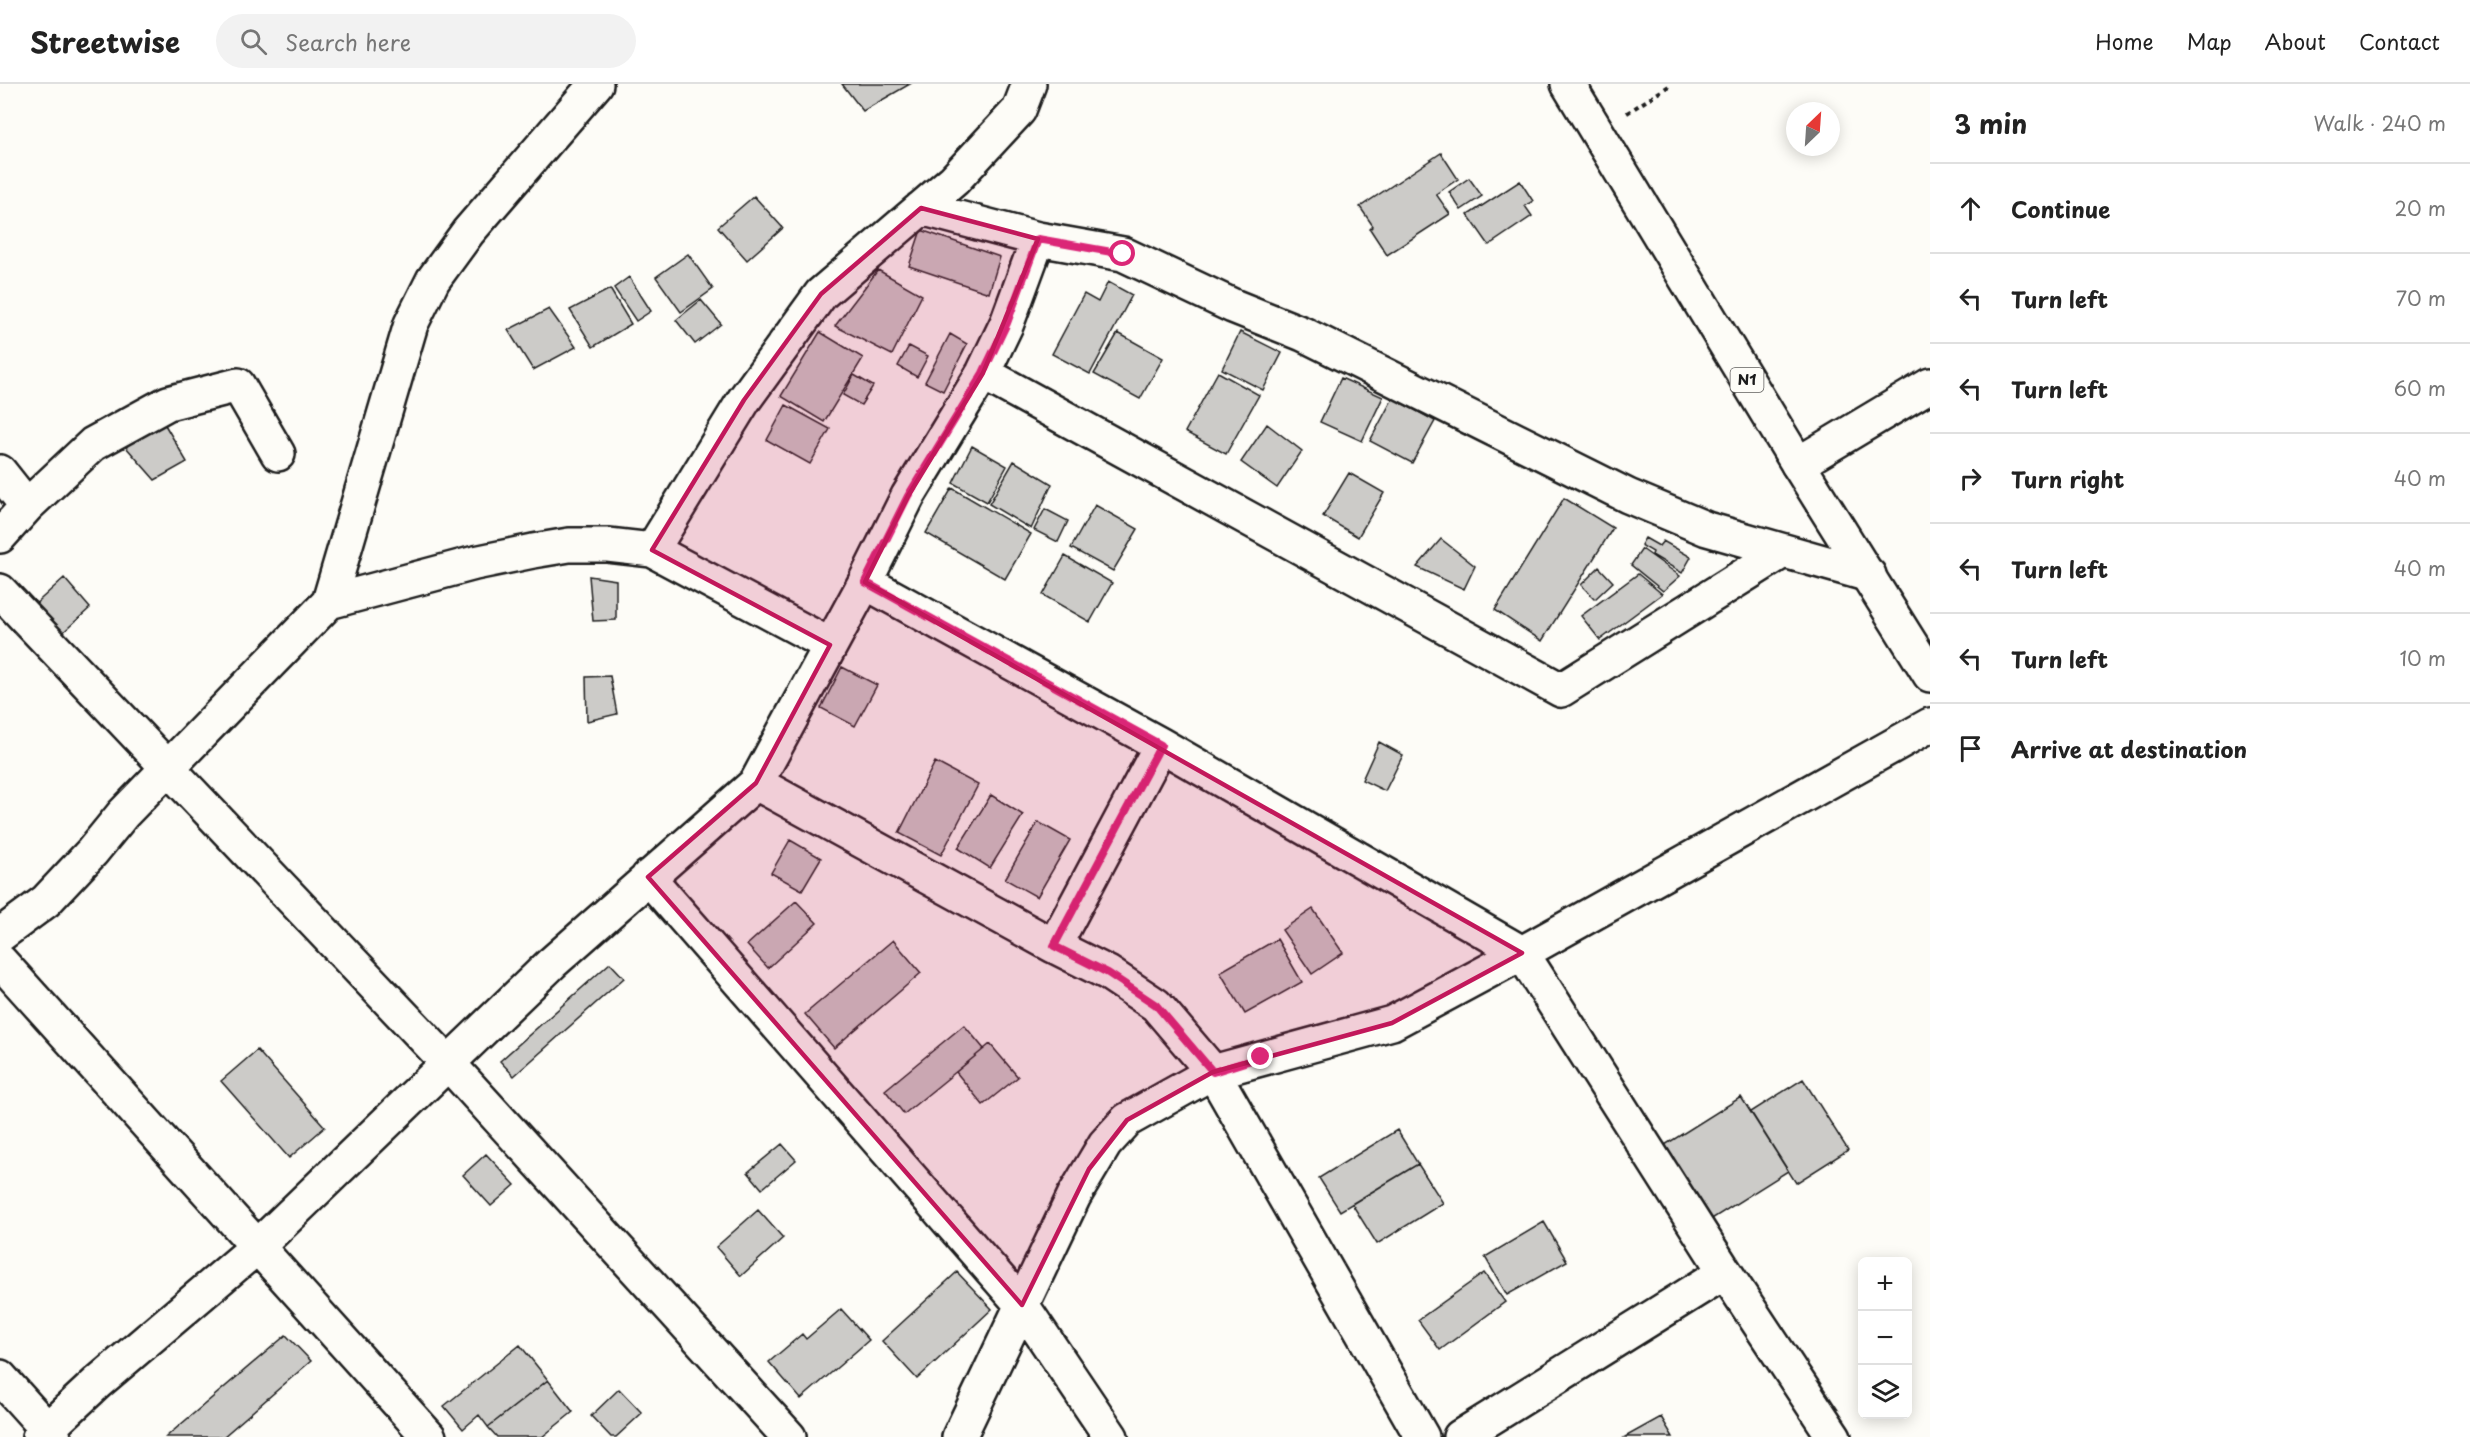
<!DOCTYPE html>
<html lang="en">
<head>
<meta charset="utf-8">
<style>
  body { margin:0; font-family:"Playpen Sans",sans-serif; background:#f2f2f2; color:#222 }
  .controls { position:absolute; right:18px; bottom:18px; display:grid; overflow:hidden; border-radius:9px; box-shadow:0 3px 15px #0003 }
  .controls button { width:54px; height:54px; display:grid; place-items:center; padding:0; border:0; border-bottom:2px solid #e0e0e0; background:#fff; color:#222; font:30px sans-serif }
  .compass { position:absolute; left:1786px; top:18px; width:54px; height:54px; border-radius:50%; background:#fff; box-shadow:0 3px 15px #0003; rotate:25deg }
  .stop { position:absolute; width:18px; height:18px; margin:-14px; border:4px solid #db2777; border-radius:50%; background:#fff }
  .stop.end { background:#db2777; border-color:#fff; box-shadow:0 2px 6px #0008 }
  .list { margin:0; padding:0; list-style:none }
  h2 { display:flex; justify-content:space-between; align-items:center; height:78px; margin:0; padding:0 24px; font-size:26px }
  h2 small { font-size:20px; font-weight:400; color:#767676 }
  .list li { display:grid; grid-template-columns:39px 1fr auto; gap:18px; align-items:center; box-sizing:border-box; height:90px; padding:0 24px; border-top:2px solid #e0e0e0 }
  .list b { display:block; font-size:22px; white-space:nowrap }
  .list em { font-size:20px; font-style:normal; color:#767676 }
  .icon { flex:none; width:33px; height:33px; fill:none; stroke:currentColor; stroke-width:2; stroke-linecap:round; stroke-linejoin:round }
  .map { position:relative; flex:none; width:1930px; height:1353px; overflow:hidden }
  header { display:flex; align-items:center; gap:36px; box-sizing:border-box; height:84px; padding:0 30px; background:#fff; border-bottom:2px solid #e0e0e0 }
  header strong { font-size:28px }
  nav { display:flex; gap:33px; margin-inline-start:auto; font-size:21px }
  .search { width:420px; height:54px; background:#f2f2f2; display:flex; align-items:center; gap:15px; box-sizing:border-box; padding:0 21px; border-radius:33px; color:#767676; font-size:22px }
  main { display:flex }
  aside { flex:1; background:#fff }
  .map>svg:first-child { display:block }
  .building { fill:#cccbc8; stroke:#1c1c1c; stroke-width:1.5 }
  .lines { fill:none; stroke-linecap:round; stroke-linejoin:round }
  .street-casing { stroke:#1c1c1c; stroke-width:38 }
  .primary-casing { stroke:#1c1c1c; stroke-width:38 }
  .path { stroke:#1c1c1c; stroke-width:4; stroke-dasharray:4.5 4.5; stroke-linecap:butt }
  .street { stroke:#fdfcf7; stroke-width:33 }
  .primary { stroke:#fdfcf7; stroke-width:33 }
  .route { stroke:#db2777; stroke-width:8 }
  .marked { fill:#c2185b; fill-opacity:0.2; stroke:#c2185b; stroke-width:4.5; stroke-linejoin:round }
  .labels { text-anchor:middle; stroke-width:4.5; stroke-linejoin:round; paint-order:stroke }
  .shield { fill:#fdfcf7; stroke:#605f5e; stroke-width:1.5 }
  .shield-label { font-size:15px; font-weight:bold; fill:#1c1c1c }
</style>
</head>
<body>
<header>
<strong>Streetwise</strong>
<div class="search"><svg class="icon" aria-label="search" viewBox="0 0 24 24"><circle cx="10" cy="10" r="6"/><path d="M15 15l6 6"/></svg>Search here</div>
<nav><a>Home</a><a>Map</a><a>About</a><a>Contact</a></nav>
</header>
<main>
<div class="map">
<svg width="1930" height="1353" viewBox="0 0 1930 1353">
  <rect width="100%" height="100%" fill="#fdfcf7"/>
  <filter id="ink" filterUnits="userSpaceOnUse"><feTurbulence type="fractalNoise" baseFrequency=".0167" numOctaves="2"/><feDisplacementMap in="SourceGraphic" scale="12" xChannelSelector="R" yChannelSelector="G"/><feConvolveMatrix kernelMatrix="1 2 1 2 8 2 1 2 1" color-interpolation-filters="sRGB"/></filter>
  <g filter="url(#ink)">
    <path class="building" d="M 842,0 L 910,0 L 863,27 Z
      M 1441,69 L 1458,95 L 1436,110 L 1450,130 L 1387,171 L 1370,145 L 1373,142 L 1360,123 Z
      M 1469,94 L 1482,112 L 1461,126 L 1449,108 Z
      M 1520,97 L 1533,117 L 1525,122 L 1532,132 L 1489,161 L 1468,131 Z
      M 754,112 L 783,144 L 747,176 L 718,143 Z
      M 921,146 L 1000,173 L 989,209 L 909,182 Z
      M 688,170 L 713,205 L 681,228 L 656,193 Z
      M 878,186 L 922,211 L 892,271 L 835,242 Z
      M 629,193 L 651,227 L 636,237 L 614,204 Z
      M 1108,198 L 1132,211 L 1090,290 L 1052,270 L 1084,210 L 1098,218 Z
      M 610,205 L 631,240 L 593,263 L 570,226 Z
      M 701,216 L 721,240 L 695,260 L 676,236 Z
      M 549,225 L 576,263 L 533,286 L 508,246 Z
      M 820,248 L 863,274 L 824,338 L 781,312 Z
      M 1240,248 L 1282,269 L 1263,306 L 1222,285 Z
      M 1118,249 L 1163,274 L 1140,315 L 1094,290 Z
      M 950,250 L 967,260 L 943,307 L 925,298 Z
      M 909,262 L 928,272 L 917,293 L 898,282 Z
      M 1218,288 L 1259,311 L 1226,370 L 1185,348 Z
      M 854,291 L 873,302 L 861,321 L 843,311 Z
      M 1341,294 L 1383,313 L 1362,357 L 1320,338 Z
      M 1393,314 L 1435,337 L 1412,379 L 1370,357 Z
      M 786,321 L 830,345 L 810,380 L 767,356 Z
      M 161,334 L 187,378 L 155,396 L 126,363 Z
      M 1267,340 L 1302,367 L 1277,404 L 1241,378 Z
      M 972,362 L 1007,382 L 987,418 L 953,399 Z
      M 1014,377 L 1052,400 L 1031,445 L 989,420 Z
      M 1349,389 L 1384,409 L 1358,453 L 1323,432 Z
      M 952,404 L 1031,450 L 1005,495 L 926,449 Z
      M 1564,414 L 1613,444 L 1542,557 L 1495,526 Z
      M 1095,421 L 1138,445 L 1113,487 L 1071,464 Z
      M 1045,425 L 1068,437 L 1058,458 L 1034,446 Z
      M 1645,454 L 1659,462 L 1663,457 L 1691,473 L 1682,489 L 1652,471 L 1653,468 L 1641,461 Z
      M 1441,455 L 1475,482 L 1464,505 L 1417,483 Z
      M 1642,465 L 1680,492 L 1663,507 L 1631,481 Z
      M 1065,472 L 1112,499 L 1090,538 L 1043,511 Z
      M 1599,483 L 1613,498 L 1595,515 L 1581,501 Z
      M 1638,490 L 1662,510 L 1600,556 L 1581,532 Z
      M 589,492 L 616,496 L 616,536 L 593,537 Z
      M 64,494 L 90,524 L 58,553 L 32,523 Z
      M 842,583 L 877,601 L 855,642 L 821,624 Z
      M 610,592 L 617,630 L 587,637 L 586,593 Z
      M 1379,658 L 1403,671 L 1385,707 L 1362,696 Z
      M 935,678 L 978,701 L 941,771 L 899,749 Z
      M 991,711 L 1023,731 L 990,784 L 958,764 Z
      M 1038,738 L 1070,756 L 1037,813 L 1005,795 Z
      M 790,756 L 821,774 L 802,806 L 771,789 Z
      M 796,817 L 817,839 L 768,884 L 747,861 Z
      M 1313,825 L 1343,869 L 1312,890 L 1282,846 Z
      M 1277,855 L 1302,898 L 1245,930 L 1220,888 Z
      M 893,856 L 921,889 L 834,964 L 805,930 Z
      M 610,879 L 624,894 L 514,992 L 500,977 Z
      M 964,941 L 984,965 L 904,1030 L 885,1006 Z
      M 990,960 L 1018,993 L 983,1021 L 956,988 Z
      M 257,966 L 325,1043 L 289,1074 L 221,997 Z
      M 1803,995 L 1848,1066 L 1796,1099 L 1751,1028 Z
      M 1741,1013 L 1788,1087 L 1707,1138 L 1660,1064 Z
      M 1397,1046 L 1418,1080 L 1340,1127 L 1319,1094 Z
      M 782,1060 L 796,1076 L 762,1105 L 748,1088 Z
      M 486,1070 L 515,1101 L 491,1122 L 463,1091 Z
      M 1418,1080 L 1443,1119 L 1377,1160 L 1352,1120 Z
      M 758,1126 L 783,1154 L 741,1192 L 716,1163 Z
      M 1544,1138 L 1567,1177 L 1507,1211 L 1485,1173 Z
      M 957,1188 L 992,1225 L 917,1295 L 882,1257 Z
      M 1484,1189 L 1505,1218 L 1440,1266 L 1418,1236 Z
      M 841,1225 L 869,1256 L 801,1315 L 769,1278 L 802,1250 L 806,1255 Z
      M 286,1251 L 311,1277 L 223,1353 L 166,1353 Z
      M 520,1261 L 548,1296 L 488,1343 L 479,1331 L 463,1345 L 444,1322 Z
      M 548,1296 L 573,1328 L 542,1353 L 497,1353 L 488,1343 Z
      M 619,1305 L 642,1329 L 616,1353 L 611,1353 L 591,1332 Z
      M 1661,1333 L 1673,1353 L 1625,1353 Z"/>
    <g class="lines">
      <g class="street-casing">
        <path id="street" d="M 921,124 L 1038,155 L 1123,170 L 1233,222 L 1303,250 L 1628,412 L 1707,445 L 1869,491
          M 983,289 L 1561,606 L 1783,467
          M 1798,380 L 1930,301
          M 0,388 L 27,422
          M 0,452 L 27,422 L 93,360 L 168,319 L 238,301 L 278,370
          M 652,466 L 744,316 L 821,210 L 954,96 L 1019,26 L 1029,0
          M 865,498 L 1161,661 L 1522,869 L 1725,1188 L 1834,1353
          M 0,507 L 448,979 L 789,1353
          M 329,518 L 475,479 L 533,467 L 569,461 L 608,461 L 652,466 L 830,561
          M 756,699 L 1054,862 L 1108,889 L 1156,921 L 1213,988 L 1422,1353
          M 648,793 L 1022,1221 L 1111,1353
          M 0,851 L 46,817 L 92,768 L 123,730 L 329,518 L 411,240 L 433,196 L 468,148 L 596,0
          M 1054,862 L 1161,661
          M 0,877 L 429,1353
          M 0,1293 L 54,1353
          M 39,1353 L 97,1299 L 257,1163 L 552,879 L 756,699 L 865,498 L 908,412 L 983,289 L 1007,239 L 1038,155
          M 959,1353 L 1074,1112 L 1105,1060 L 1127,1036 L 1213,988 L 1392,939 L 1522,869 L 1930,641
          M 1460,1353 L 1725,1188"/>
      </g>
      <g class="primary-casing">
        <path id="primary" d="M 1568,0 L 1798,380 L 1930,591"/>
      </g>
      <path class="path" d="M 1627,29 L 1672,0"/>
      <use href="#street" class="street"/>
      <use href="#primary" class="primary"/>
    </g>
  </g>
  <g class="lines" filter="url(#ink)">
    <path class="route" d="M 1123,170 L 1038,155 L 1007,239 L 983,289 L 908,412 L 865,498 L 1161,661 L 1054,862 L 1108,889 L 1156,921 L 1213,988 L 1261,973"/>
  </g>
  <path class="marked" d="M 921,124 L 1038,155 L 983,289 L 908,412 L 865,498 L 1522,869 L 1392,939 L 1213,988 L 1127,1036 L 1089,1085 L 1022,1221 L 648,793 L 756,699 L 830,561 L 652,466 L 744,316 L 821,210 Z"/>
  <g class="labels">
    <rect class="shield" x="1730.5" y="284" width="33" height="24" rx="4.5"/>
    <g class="shield-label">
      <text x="1747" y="301">N1</text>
    </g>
  </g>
</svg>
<div class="controls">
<button>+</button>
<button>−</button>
<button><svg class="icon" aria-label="layers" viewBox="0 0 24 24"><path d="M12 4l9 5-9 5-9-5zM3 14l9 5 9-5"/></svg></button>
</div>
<svg class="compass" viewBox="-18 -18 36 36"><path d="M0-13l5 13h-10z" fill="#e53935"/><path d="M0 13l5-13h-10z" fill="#767676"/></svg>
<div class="stop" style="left:1123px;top:170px"></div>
<div class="stop end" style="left:1261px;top:973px"></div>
</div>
<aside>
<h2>3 min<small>Walk · 240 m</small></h2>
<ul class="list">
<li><svg class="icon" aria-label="ahead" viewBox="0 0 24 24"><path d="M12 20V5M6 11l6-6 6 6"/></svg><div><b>Continue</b></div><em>20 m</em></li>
<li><svg class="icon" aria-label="left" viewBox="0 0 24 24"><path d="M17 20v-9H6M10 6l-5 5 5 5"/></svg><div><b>Turn left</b></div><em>70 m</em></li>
<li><svg class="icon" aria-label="left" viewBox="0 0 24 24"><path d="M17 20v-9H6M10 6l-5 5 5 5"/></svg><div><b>Turn left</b></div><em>60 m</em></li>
<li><svg class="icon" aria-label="right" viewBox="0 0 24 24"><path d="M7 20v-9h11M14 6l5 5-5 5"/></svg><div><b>Turn right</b></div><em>40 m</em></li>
<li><svg class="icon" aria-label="left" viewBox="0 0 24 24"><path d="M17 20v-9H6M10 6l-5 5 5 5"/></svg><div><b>Turn left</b></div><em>40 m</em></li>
<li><svg class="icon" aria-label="left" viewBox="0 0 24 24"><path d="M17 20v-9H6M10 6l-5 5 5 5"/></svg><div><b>Turn left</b></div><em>10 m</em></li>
<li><svg class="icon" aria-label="arrive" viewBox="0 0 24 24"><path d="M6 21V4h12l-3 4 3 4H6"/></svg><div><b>Arrive at destination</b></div></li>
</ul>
</aside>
</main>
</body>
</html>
